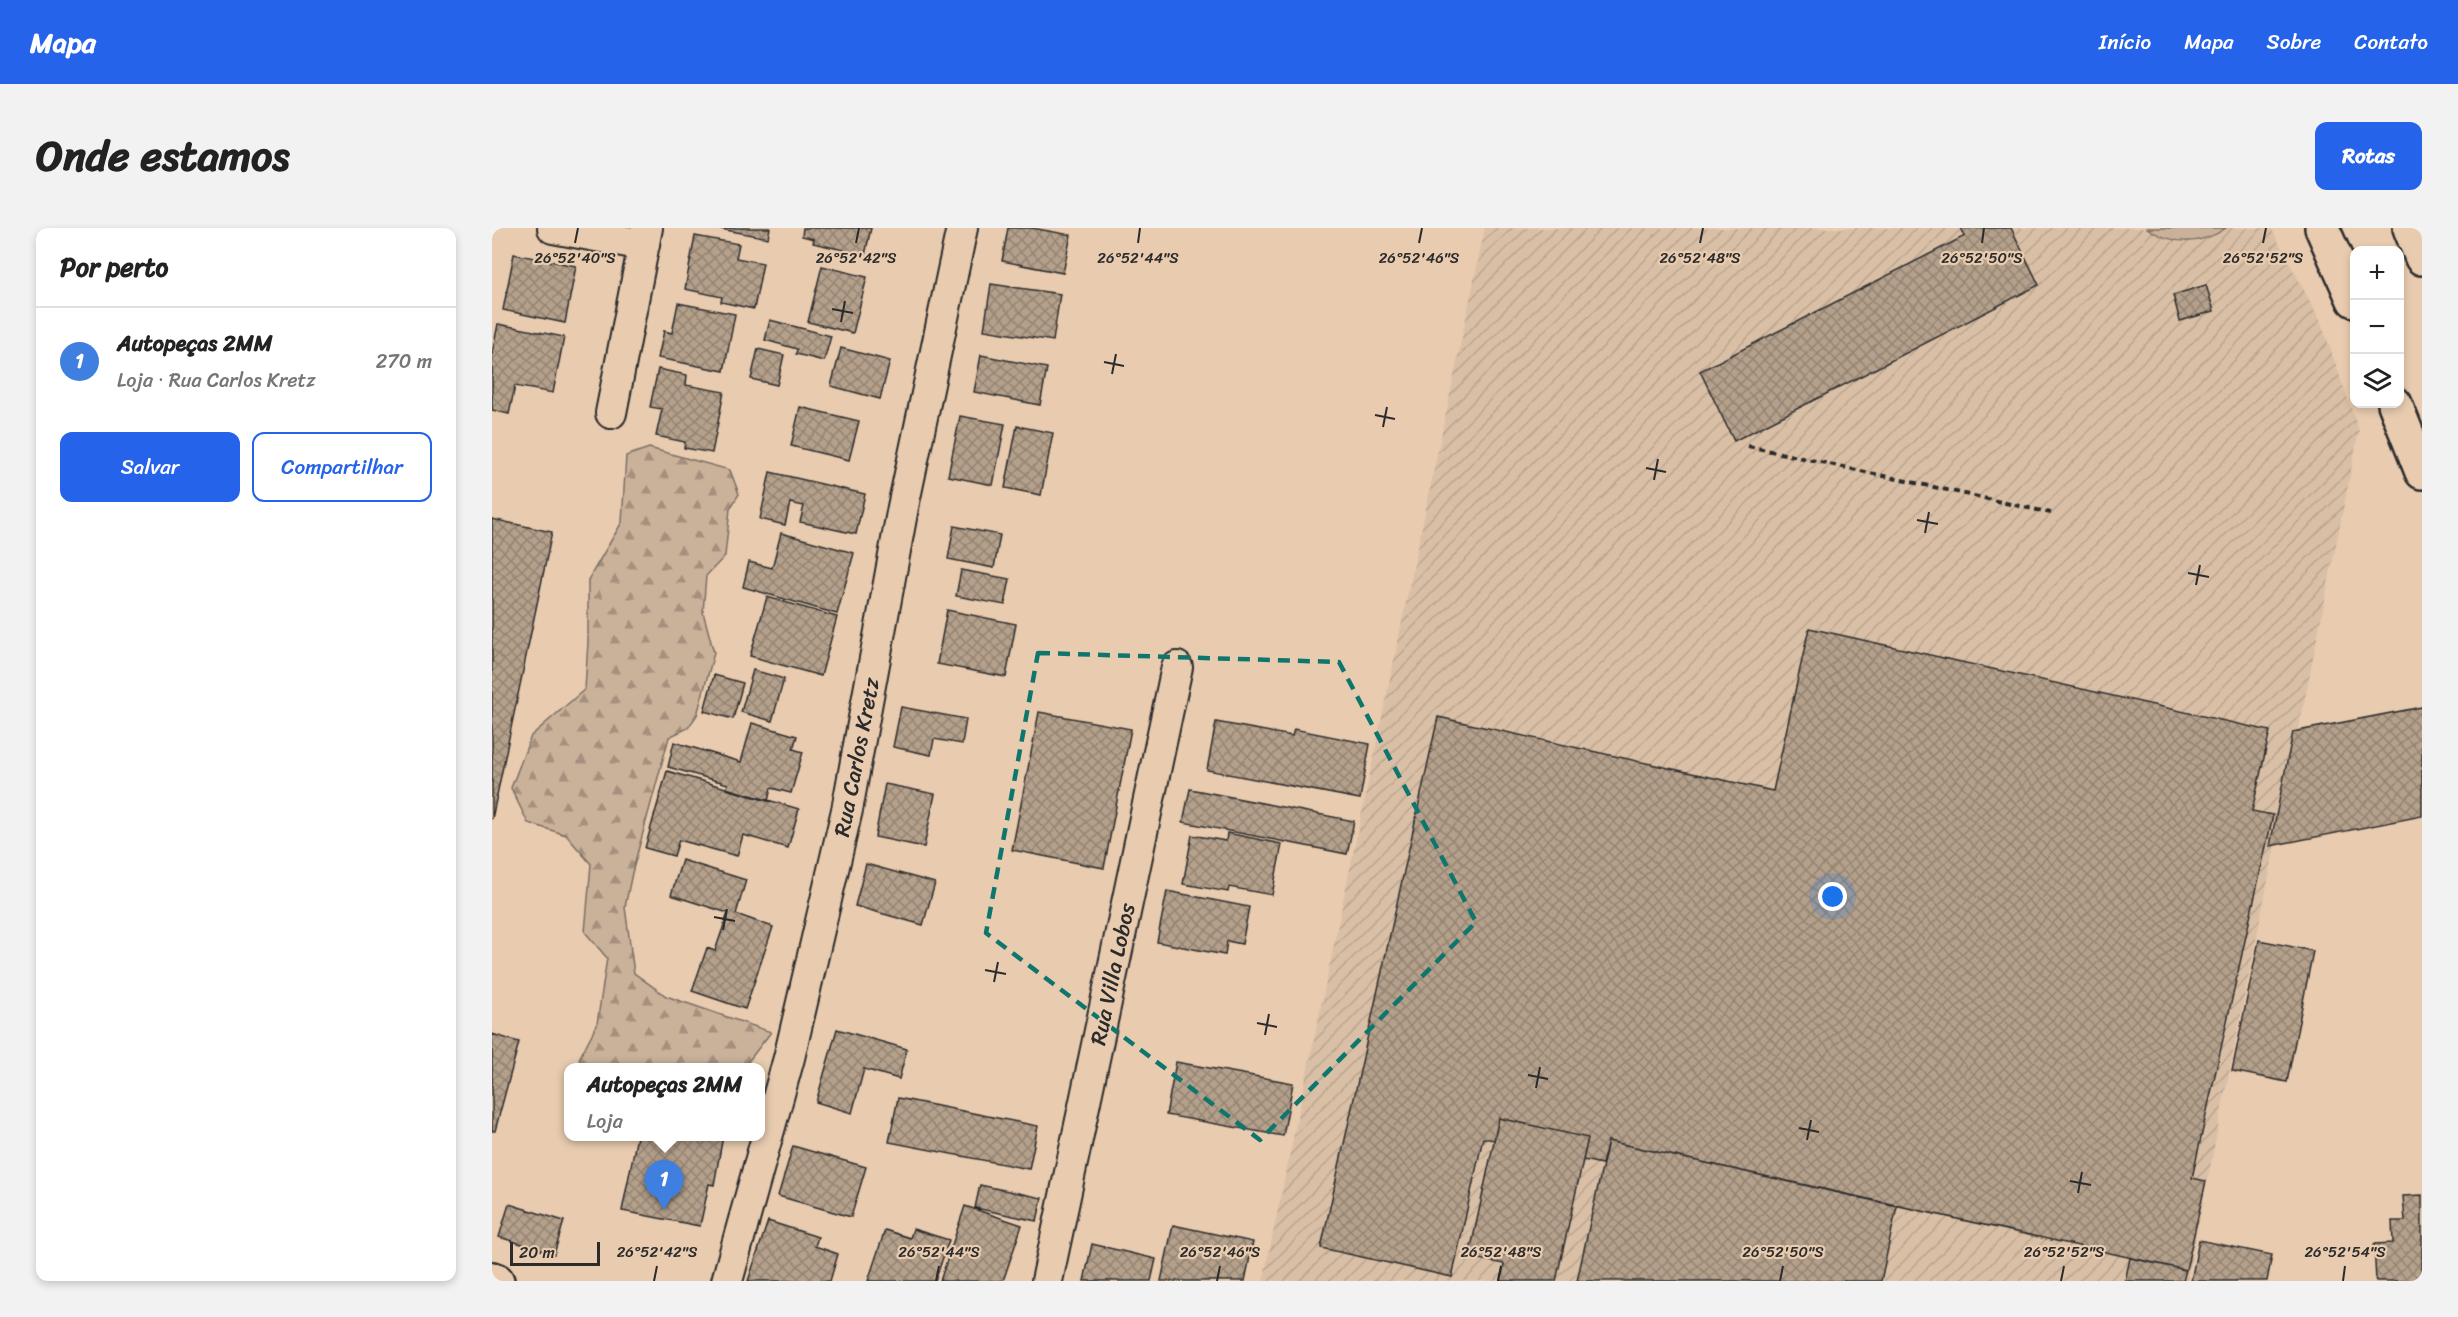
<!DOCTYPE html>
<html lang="pt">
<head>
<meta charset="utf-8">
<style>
  body { margin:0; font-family:Sriracha,sans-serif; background:#f2f2f2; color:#222 }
  .controls { position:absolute; right:18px; top:18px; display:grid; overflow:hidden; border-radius:12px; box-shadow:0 3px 9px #0003 }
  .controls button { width:54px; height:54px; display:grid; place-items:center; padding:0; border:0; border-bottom:2px solid #e0e0e0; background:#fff; color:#222; font:30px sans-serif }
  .scale { position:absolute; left:18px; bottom:15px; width:90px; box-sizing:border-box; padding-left:6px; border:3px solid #2b2b2b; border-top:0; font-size:16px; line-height:21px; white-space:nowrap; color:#2b2b2b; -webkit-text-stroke:4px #e9ccb0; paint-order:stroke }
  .you { position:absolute; left:1341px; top:669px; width:21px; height:21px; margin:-15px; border:4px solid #fff; border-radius:50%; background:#1a73e8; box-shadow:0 0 0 9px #1a73e833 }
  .badge { display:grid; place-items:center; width:39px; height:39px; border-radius:50%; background:#2563eb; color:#fff; font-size:20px; font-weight:700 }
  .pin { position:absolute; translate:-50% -50px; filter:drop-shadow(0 2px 3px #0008) }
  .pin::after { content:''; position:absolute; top:32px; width:21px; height:18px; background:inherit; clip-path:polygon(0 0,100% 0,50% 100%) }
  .popup { position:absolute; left:72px; top:835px; width:201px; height:78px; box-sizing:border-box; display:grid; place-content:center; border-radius:12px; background:#fff; filter:drop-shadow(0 2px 4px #0005); font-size:20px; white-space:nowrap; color:#767676 }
  .popup b { font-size:22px; color:#222 }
  .popup::after { content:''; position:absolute; left:50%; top:100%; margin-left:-12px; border:12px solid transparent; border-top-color:#fff }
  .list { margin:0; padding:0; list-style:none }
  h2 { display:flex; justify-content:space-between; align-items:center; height:78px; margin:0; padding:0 24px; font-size:26px }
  h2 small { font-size:20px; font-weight:400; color:#767676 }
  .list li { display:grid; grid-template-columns:39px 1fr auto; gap:18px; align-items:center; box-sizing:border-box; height:108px; padding:0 24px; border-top:2px solid #e0e0e0 }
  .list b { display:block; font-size:22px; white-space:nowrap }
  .list p { margin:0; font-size:20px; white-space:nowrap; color:#767676 }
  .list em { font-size:20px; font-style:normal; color:#767676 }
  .actions { display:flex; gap:12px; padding:18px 24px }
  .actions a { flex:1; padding:14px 0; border:2px solid #2563eb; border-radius:12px; text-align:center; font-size:21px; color:#2563eb }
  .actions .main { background:#2563eb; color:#fff }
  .icon { flex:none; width:33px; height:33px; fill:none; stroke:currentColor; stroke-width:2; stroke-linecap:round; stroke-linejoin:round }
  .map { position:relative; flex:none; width:1930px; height:1053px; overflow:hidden; border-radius:12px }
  header { display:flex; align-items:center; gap:36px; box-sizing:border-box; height:84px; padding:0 30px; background:#2563eb; color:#fff }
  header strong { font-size:28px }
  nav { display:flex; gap:33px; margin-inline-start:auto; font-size:21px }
  .intro { display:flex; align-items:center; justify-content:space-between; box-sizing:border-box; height:144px; padding:0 36px }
  h1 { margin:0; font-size:42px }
  .button { padding:15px 27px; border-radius:12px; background:#2563eb; color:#fff; font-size:21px; font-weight:700 }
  main { display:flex; gap:36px; padding:0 36px }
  aside { flex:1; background:#fff; border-radius:12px; box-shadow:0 3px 9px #0003 }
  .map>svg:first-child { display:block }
  .industrial { fill:url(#industrial-furrows) }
  .grass { fill:#cab19a; stroke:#7a6e62; stroke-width:1.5 }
  .forest { fill:url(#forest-firs); stroke:#7a6e62; stroke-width:1.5 }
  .building { fill:url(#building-cross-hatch); stroke:#2b2b2b; stroke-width:1.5 }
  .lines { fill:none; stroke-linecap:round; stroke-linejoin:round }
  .minor-casing { stroke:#2b2b2b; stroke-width:34 }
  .major-casing { stroke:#2b2b2b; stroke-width:38 }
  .highway-casing { stroke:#2b2b2b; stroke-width:38 }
  .path { stroke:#2b2b2b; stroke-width:4; stroke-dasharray:6 4.5; stroke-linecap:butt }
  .minor { stroke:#e9ccb0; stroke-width:30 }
  .major { stroke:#e9ccb0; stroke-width:33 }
  .highway { stroke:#e9ccb0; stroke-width:33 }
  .marked { fill:none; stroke:#0f766e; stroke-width:4.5; stroke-dasharray:12 8; stroke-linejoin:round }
  .ticks { fill:none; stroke:#2b2b2b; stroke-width:2 }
  .labels { text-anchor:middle; stroke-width:4.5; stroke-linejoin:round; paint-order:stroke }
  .street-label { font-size:22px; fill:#2b2b2b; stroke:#e9ccb0 }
  .ticks-label { font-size:15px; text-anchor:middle; fill:#2b2b2b; stroke:#e9ccb0; stroke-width:4.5; stroke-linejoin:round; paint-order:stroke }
</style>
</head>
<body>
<header>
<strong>Mapa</strong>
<nav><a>Início</a><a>Mapa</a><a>Sobre</a><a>Contato</a></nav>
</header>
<div class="intro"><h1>Onde estamos</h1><a class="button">Rotas</a></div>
<main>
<aside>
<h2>Por perto<small></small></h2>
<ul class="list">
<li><span class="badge" style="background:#3f7fe0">1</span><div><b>Autopeças 2MM</b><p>Loja · Rua Carlos Kretz</p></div><em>270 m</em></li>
</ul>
<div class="actions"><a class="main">Salvar</a><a>Compartilhar</a></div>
</aside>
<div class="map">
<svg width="1930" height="1053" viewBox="0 0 1930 1053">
  <defs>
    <pattern id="industrial-furrows" width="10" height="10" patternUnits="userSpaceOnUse" patternTransform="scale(1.5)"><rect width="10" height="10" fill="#d9bfa5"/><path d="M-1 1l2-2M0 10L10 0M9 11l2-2" fill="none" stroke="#baa48e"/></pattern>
    <pattern id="forest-firs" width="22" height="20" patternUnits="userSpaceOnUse" patternTransform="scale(1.5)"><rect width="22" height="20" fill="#cab19a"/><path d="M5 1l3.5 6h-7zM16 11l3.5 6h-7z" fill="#a4907e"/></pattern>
    <pattern id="building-cross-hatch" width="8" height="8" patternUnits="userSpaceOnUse" patternTransform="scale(1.5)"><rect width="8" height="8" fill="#b4a08b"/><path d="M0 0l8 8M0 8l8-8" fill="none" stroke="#938372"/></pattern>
  </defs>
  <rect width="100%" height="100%" fill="#e9ccb0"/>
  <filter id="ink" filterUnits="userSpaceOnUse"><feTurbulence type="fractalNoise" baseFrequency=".0167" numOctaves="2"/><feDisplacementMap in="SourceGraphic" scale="12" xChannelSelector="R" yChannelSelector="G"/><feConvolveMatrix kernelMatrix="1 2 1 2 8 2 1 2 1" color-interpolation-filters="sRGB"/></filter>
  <g filter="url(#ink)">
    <path class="industrial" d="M 993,0 L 1779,0 L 1829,94 L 1867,203 L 1695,1053 L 771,1053 Z"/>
    <path class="grass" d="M 1655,0 L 1734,0 C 1709,18 1679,17 1655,0 Z"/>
    <path class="forest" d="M 157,220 L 238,242 L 247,266 L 238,281 L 233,328 L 214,348 L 211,384 L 222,425 L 205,487 L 196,500 L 177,509 L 140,645 L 133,679 L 142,745 L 174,768 L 279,804 L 252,839 L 93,839 L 87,831 L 105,796 L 115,730 L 93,704 L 99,636 L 74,607 L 36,595 L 19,560 L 39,508 L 93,461 L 96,414 L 96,352 L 130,294 L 134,228 Z"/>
    <path class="building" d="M 223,0 L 278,0 L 276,10 Z
      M 311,0 L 379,0 L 373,27 L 321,15 L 322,11 L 310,8 Z
      M 516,0 L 540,0 L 579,7 L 571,45 L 510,33 Z
      M 1469,0 L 1519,0 L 1547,57 L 1242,213 L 1208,143 L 1473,8 Z
      M 203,8 L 247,16 L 244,30 L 271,35 L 262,81 L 229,74 L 230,69 L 193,61 Z
      M 22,26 L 84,38 L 73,95 L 11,82 Z
      M 330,38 L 375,49 L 361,105 L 316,94 Z
      M 499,56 L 568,66 L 561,113 L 492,102 Z
      M 1714,57 L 1722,83 L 1688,93 L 1681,67 Z
      M 186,75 L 243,86 L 232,143 L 166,130 L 172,103 L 180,105 Z
      M 278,92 L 339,108 L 332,133 L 304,126 L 305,121 L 273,112 Z
      M 6,96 L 72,109 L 61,165 L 23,158 L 17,186 L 0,182 L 0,126 Z
      M 349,120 L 398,133 L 388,171 L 339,158 Z
      M 266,121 L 292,127 L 285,157 L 259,151 Z
      M 489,127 L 555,140 L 548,177 L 482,164 Z
      M 166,141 L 195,147 L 194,157 L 232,164 L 220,225 L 192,220 L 193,214 L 164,208 L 170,181 L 158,179 Z
      M 308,179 L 367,193 L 357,232 L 299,218 Z
      M 468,188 L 513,196 L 501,257 L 456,248 Z
      M 525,198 L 561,205 L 549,267 L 513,260 Z
      M 278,244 L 373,266 L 364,306 L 308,294 L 312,278 L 298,275 L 293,297 L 268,291 Z
      M 0,291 L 60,304 L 0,591 Z
      M 462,298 L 508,307 L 502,340 L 456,331 Z
      M 289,305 L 362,325 L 345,386 L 251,359 L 257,334 L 280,340 Z
      M 469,342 L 518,351 L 513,377 L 464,368 Z
      M 275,369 L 345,389 L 329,448 L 258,428 Z
      M 455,382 L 524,396 L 514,449 L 445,436 Z
      M 1317,400 L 1778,503 L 1760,583 L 1781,587 L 1700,950 L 1714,953 L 1694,1042 L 1116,913 L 1110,936 L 1091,932 L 1096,910 L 1007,890 L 1002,912 L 991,910 L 960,1049 L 829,1020 L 946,489 L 1281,563 Z
      M 261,442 L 292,451 L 280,493 L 249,484 Z
      M 222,447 L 251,455 L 241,491 L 212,483 Z
      M 409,479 L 474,491 L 470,516 L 442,511 L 439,527 L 401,519 Z
      M 1930,479 L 1930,588 L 1778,618 L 1801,504 Z
      M 547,484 L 639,501 L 612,640 L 520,622 Z
      M 724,494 L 800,508 L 802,501 L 878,516 L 868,571 L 715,542 Z
      M 260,495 L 305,508 L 301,521 L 311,524 L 299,565 L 279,560 L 276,573 L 234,561 L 236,556 L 176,539 L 182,514 L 249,534 Z
      M 175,543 L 307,581 L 296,620 L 251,607 L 245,628 L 187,612 L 182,628 L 153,620 Z
      M 393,556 L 443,566 L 432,619 L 383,609 Z
      M 698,561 L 862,593 L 855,626 L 691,594 Z
      M 735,605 L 790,616 L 780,667 L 737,659 L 736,664 L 691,656 L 700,607 L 734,613 Z
      M 190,632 L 254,652 L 244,686 L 281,699 L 253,781 L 200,763 L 215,720 L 223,723 L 236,685 L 179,667 Z
      M 374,636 L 443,655 L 431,697 L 363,678 Z
      M 675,663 L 757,679 L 750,716 L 735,713 L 733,727 L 665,714 Z
      M 1767,712 L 1821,723 L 1795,854 L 1740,843 Z
      M 345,801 L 415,821 L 407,851 L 372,841 L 360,885 L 324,874 Z
      M 0,806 L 27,814 L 3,903 L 0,903 Z
      M 684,834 L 801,855 L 791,908 L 674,887 Z
      M 406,870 L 546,898 L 537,941 L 397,914 Z
      M 1007,890 L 1096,910 L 1064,1053 L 1009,1053 L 1012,1036 L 977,1029 Z
      M 145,908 L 231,908 L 222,957 L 217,956 L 208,998 L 130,983 Z
      M 1116,913 L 1405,978 L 1389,1053 L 1085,1053 Z
      M 301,918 L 374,939 L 359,989 L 286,968 Z
      M 488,957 L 550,970 L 545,993 L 483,980 Z
      M 1930,967 L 1930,1053 L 1884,1053 L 1882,1016 L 1901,1015 L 1900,993 L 1913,993 L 1911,968 Z
      M 17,976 L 72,993 L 62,1026 L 7,1009 Z
      M 473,978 L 530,997 L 511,1053 L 448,1053 Z
      M 276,993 L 326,1009 L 323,1018 L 346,1026 L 338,1053 L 256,1053 Z
      M 681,997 L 761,1014 L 753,1053 L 669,1053 Z
      M 421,1001 L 457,1012 L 443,1053 L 376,1053 L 393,1002 L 418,1010 Z
      M 1707,1012 L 1780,1027 L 1775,1053 L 1699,1053 Z
      M 600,1016 L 664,1031 L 659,1053 L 592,1053 Z
      M 1638,1030 L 1694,1042 L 1691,1053 L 1633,1053 Z"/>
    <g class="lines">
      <g class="minor-casing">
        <path id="minor" d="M 61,0 L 152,17
          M 119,185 L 155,0
          M 235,1053 L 297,830 L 355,582 L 411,279 L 470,0
          M 555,1053 L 685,439"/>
      </g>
      <g class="major-casing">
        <path id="major" d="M 1830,0 L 1862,72
          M 1903,176 L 1930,244
          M 0,1051 L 5,1053"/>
      </g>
      <g class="highway-casing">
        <path id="highway" d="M 1918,0 L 1930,30"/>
      </g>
      <path class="path" d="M 1256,218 L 1559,285"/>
      <use href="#minor" class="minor"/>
      <use href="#major" class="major"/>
      <use href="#highway" class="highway"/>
    </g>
  </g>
  <path class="marked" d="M 546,425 L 847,434 L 984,694 L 768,912 L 494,705 Z"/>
  <path class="ticks" d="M 83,15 L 86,0M 364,15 L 367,0M 646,15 L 648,0M 927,15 L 930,0M 1208,15 L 1211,0M 1490,15 L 1492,0M 1771,15 L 1774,0M 340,81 L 361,85M 349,94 L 353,73M 612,134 L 632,138M 620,146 L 624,126M 883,187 L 903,191M 891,199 L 895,179M 1154,240 L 1174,244M 1162,252 L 1166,231M 1425,292 L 1446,296M 1433,305 L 1437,284M 1696,345 L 1717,349M 1704,357 L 1708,337M 222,689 L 243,693M 231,702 L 235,681M 493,742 L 514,746M 502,754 L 506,734M 765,795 L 785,799M 773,807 L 777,786M 1036,847 L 1056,851M 1044,860 L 1048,839M 1307,900 L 1327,904M 1315,912 L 1319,892M 1578,953 L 1599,957M 1586,965 L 1590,944M 162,1053 L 165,1038M 444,1053 L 447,1038M 725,1053 L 728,1038M 1006,1053 L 1009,1038M 1288,1053 L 1291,1038M 1569,1053 L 1572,1038M 1851,1053 L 1853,1038"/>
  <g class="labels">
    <g class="street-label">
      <text transform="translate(364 529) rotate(-79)" y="8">Rua Carlos Kretz</text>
      <text transform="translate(620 746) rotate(-78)" y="8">Rua Villa Lobos</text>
    </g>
  </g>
  <g class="ticks-label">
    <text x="83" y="35">26°52'40"S</text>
    <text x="364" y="35">26°52'42"S</text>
    <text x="646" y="35">26°52'44"S</text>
    <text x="927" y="35">26°52'46"S</text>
    <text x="1208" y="35">26°52'48"S</text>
    <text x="1490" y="35">26°52'50"S</text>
    <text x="1771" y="35">26°52'52"S</text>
    <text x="165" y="1029">26°52'42"S</text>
    <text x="447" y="1029">26°52'44"S</text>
    <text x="728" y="1029">26°52'46"S</text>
    <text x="1009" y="1029">26°52'48"S</text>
    <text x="1291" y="1029">26°52'50"S</text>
    <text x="1572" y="1029">26°52'52"S</text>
    <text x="1853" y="1029">26°52'54"S</text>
  </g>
</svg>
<div class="controls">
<button>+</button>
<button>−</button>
<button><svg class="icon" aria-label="layers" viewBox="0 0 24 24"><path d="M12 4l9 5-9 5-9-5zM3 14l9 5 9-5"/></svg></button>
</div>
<div class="scale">20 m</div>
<div class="you"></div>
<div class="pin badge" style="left:172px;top:982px;background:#3f7fe0">1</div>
<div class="popup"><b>Autopeças 2MM</b>Loja</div>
</div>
</main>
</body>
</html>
